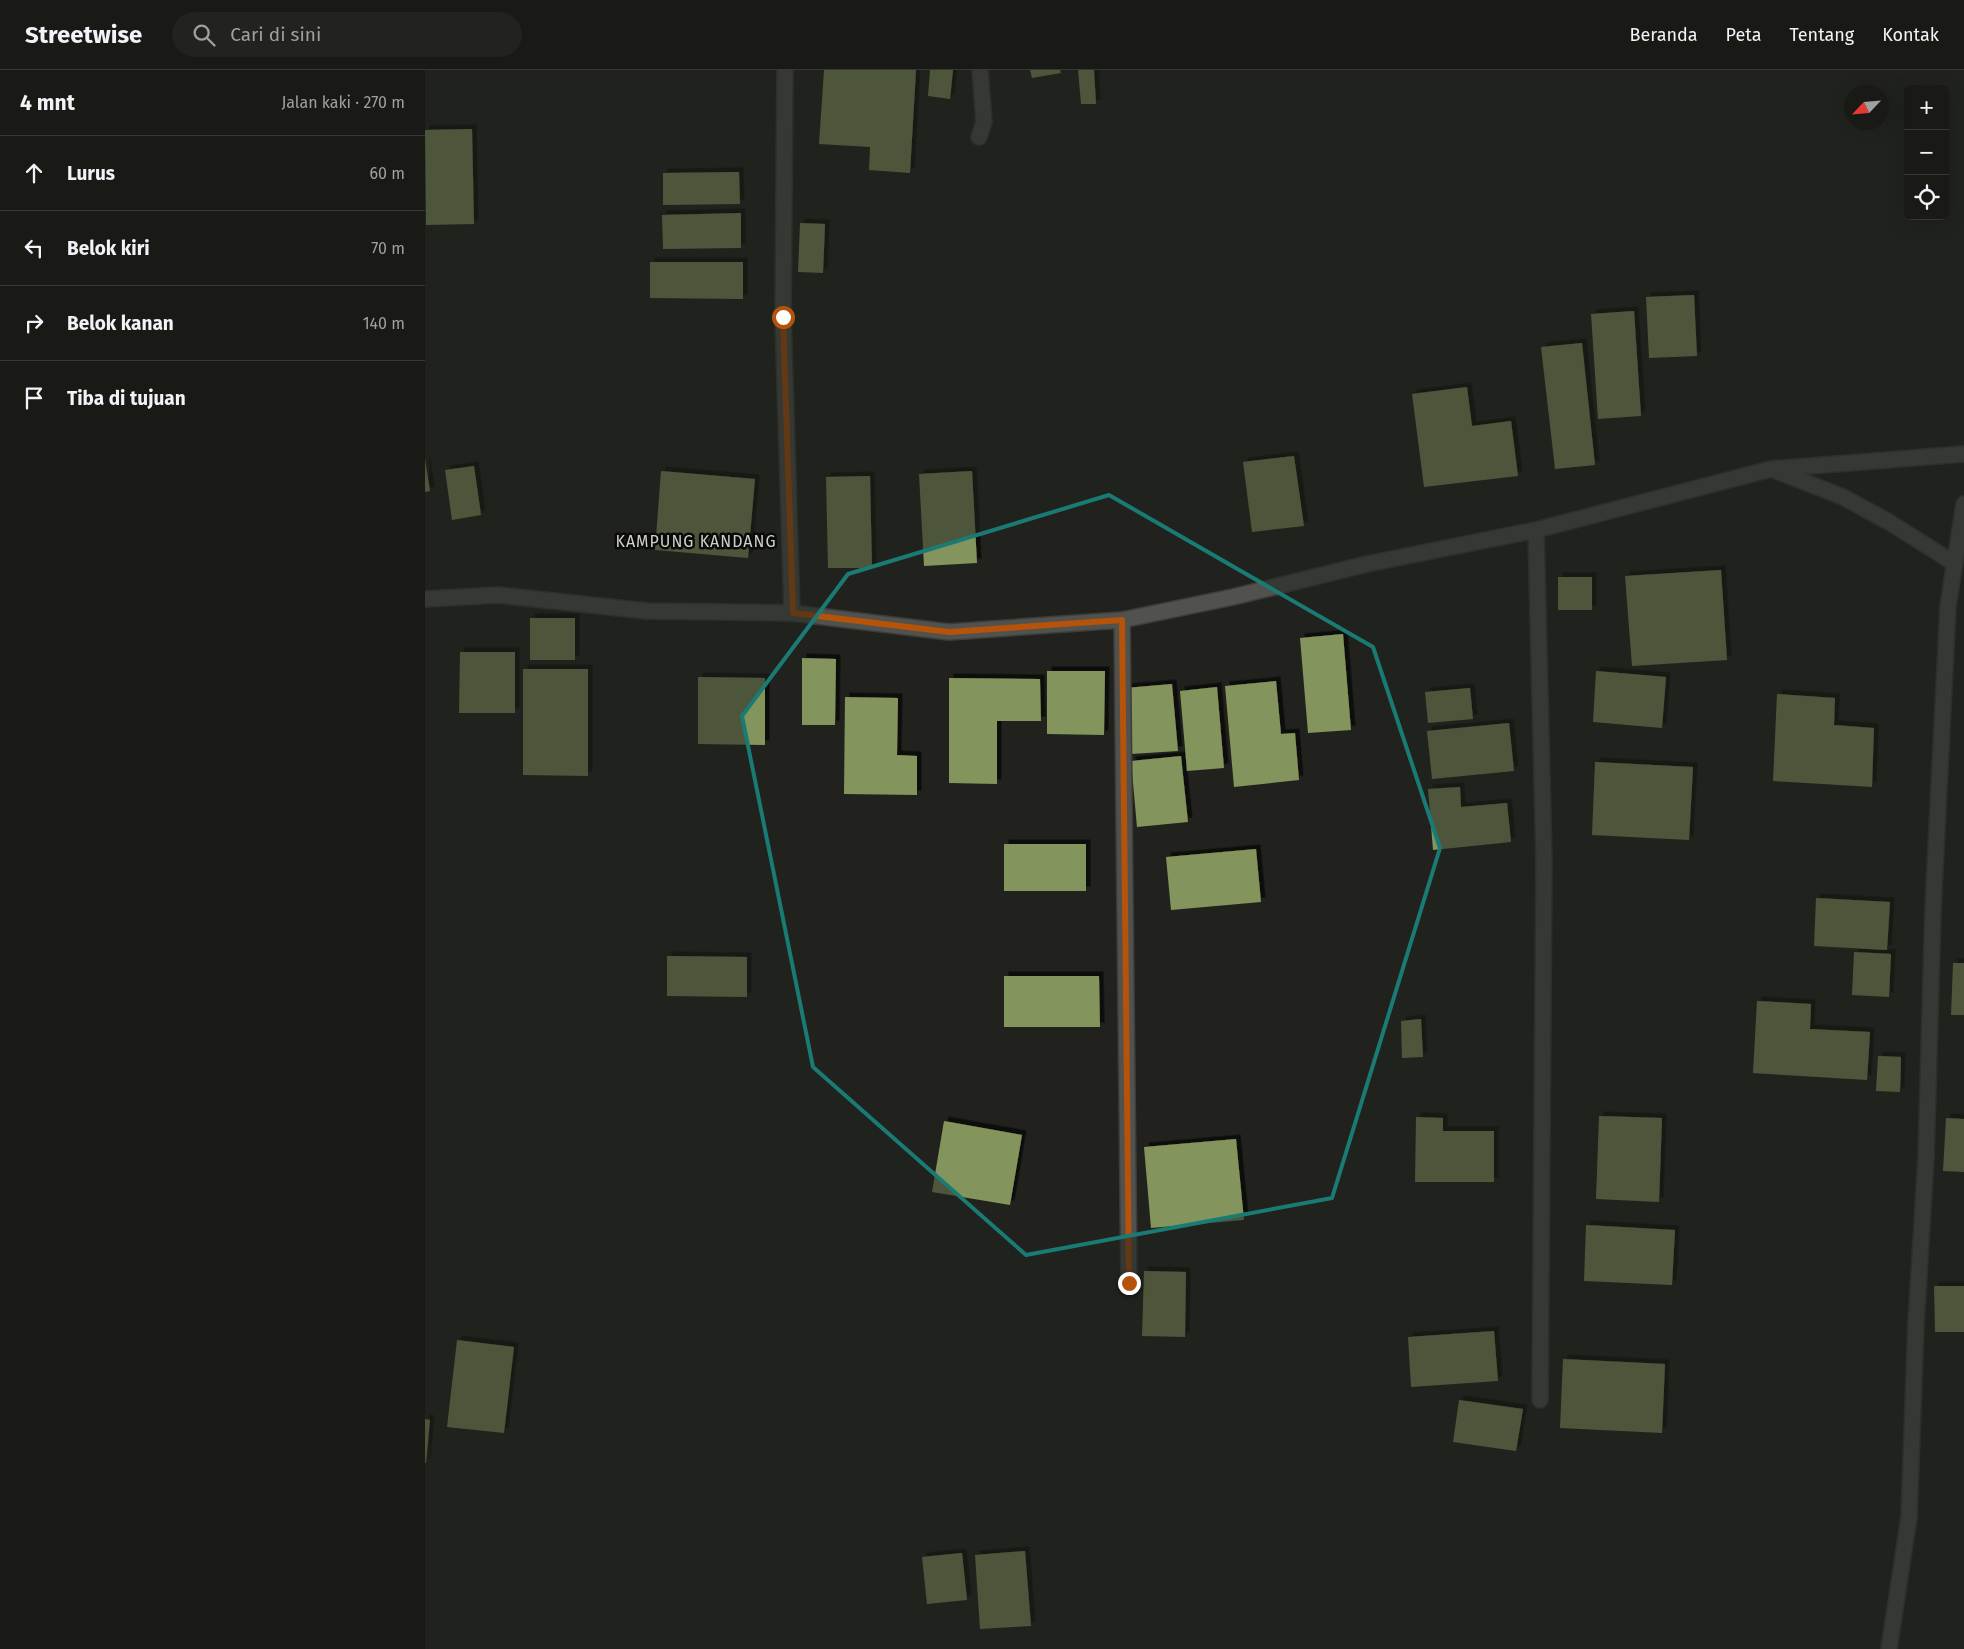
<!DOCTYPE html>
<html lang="id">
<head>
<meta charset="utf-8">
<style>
  body { margin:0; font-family:"Fira Sans",sans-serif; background:#22231f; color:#f1f3f6 }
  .controls { position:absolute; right:15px; top:15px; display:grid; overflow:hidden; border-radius:8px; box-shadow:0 5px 20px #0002 }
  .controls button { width:45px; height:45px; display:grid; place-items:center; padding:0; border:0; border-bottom:1px solid #373835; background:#191a16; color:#f1f3f6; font:25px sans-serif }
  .compass { position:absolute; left:1419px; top:15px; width:45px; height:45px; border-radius:50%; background:#191a16; box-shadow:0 5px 20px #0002; rotate:244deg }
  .stop { position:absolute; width:15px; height:15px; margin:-11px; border:4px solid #b45309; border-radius:50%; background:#fff }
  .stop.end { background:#b45309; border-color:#fff; box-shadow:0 1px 5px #0008 }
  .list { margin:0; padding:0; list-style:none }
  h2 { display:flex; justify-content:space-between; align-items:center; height:65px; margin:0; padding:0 20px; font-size:21px }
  h2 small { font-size:16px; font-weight:400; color:#9fa1a1 }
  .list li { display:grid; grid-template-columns:32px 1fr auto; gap:15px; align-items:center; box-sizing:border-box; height:75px; padding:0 20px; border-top:1px solid #373835 }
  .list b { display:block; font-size:19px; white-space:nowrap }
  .list em { font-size:16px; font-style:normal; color:#9fa1a1 }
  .icon { flex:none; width:28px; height:28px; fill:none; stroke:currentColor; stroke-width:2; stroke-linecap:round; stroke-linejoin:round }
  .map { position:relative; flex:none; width:1539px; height:1579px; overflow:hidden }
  header { display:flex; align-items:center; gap:30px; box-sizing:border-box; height:70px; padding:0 25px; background:#191a16; border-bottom:1px solid #373835 }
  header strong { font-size:24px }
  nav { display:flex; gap:28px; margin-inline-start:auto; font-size:18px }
  .search { width:350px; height:45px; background:#22231f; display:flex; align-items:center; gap:12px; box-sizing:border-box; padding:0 18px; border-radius:28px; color:#9fa1a1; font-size:19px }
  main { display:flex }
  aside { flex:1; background:#191a16 }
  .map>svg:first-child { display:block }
  .building { fill:#84945d; filter:url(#shadow) }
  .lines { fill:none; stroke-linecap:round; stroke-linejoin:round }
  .street-casing { stroke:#3d3e3b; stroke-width:18 }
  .street { stroke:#51524e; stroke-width:15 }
  .route { stroke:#b45309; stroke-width:6 }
  .marked { fill:none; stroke:#197b74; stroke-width:4; stroke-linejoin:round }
  .labels { text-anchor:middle; stroke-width:5; stroke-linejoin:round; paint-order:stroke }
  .quarter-label { font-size:16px; letter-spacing:1px; fill:#ced0cb; stroke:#0a0b09 }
</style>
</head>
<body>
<header>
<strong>Streetwise</strong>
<div class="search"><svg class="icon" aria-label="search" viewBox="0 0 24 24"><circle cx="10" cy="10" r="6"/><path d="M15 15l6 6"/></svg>Cari di sini</div>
<nav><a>Beranda</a><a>Peta</a><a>Tentang</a><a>Kontak</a></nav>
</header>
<main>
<aside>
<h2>4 mnt<small>Jalan kaki · 270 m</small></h2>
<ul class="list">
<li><svg class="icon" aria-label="ahead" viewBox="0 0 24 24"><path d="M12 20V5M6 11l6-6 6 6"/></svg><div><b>Lurus</b></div><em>60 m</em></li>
<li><svg class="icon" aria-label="left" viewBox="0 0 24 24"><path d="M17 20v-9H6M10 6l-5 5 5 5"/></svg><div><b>Belok kiri</b></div><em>70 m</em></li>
<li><svg class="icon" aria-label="right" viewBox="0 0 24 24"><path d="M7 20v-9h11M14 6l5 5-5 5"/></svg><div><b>Belok kanan</b></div><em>140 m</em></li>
<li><svg class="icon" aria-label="arrive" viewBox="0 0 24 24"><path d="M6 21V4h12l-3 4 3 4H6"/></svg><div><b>Tiba di tujuan</b></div></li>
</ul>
</aside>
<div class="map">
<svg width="1539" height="1579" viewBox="0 0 1539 1579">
  <defs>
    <filter id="shadow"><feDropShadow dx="4.5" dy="-4.5" stdDeviation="0" flood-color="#0009"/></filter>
  </defs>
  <rect width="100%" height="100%" fill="#21221e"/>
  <path class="building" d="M 399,0 L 491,0 L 485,103 L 444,100 L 445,77 L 394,74 Z
    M 505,0 L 528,0 L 525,29 L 503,26 Z
    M 605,0 L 635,0 L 636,3 L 607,8 Z
    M 653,0 L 669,0 L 671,34 L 656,34 Z
    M 47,59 L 49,154 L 1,155 L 0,60 Z
    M 314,102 L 315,134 L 238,135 L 238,103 Z
    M 316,143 L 316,178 L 238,179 L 237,145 Z
    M 375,153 L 400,154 L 398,203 L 373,202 Z
    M 225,192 L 318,192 L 318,229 L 225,228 Z
    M 1269,225 L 1272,286 L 1224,288 L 1221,227 Z
    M 1209,241 L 1216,346 L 1173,349 L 1166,244 Z
    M 1157,273 L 1170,395 L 1130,399 L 1116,277 Z
    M 1042,317 L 1047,356 L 1086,351 L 1093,406 L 999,417 L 987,324 Z
    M 869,386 L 879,456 L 827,462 L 818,392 Z
    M 0,389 L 5,421 L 0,422 Z
    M 49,396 L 56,445 L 27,450 L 20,400 Z
    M 236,401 L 330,409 L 323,488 L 230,480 Z
    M 547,401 L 552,493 L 499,496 L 494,404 Z
    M 445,406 L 447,498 L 403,498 L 401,407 Z
    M 1296,500 L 1302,590 L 1207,596 L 1200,506 Z
    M 1133,507 L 1167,507 L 1167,540 L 1133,540 Z
    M 105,548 L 150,548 L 150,590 L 105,590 Z
    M 918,564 L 926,660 L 883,663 L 875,568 Z
    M 35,582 L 90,582 L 90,643 L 34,643 Z
    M 377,588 L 411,589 L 410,655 L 377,655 Z
    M 98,599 L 163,599 L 163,706 L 98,705 Z
    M 622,601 L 680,601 L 679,665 L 622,664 Z
    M 1171,601 L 1241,607 L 1237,658 L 1168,652 Z
    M 273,607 L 340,608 L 340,675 L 273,674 Z
    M 524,608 L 615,609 L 616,651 L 572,651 L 572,714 L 524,713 Z
    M 851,611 L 856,664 L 870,663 L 874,710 L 809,717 L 800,616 Z
    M 747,614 L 753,681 L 706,684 L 700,618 Z
    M 792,617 L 799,698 L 762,701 L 755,621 Z
    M 1045,618 L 1048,649 L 1003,653 L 1000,622 Z
    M 1352,624 L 1410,628 L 1409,655 L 1449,658 L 1447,717 L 1348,711 Z
    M 420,627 L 473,628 L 472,685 L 492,686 L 492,725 L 419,724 Z
    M 1084,653 L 1089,701 L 1007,709 L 1002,661 Z
    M 756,686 L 763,752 L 712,757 L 706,691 Z
    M 1170,692 L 1268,697 L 1264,770 L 1167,765 Z
    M 1035,717 L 1036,737 L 1082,733 L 1086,772 L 1008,780 L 1003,719 Z
    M 579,774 L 661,774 L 661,821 L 579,821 Z
    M 831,779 L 836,832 L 746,840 L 741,787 Z
    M 1391,828 L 1465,832 L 1462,880 L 1389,876 Z
    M 1429,882 L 1466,884 L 1464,927 L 1427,925 Z
    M 242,886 L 322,887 L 322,927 L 242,926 Z
    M 1528,893 L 1539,893 L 1539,945 L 1526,945 Z
    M 579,906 L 674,906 L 675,957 L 579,957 Z
    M 1332,931 L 1386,934 L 1385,959 L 1445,962 L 1442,1010 L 1328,1003 Z
    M 996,949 L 998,987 L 977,988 L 976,951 Z
    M 1453,986 L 1476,987 L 1475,1022 L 1451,1021 Z
    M 1174,1046 L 1237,1048 L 1234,1132 L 1171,1129 Z
    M 991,1047 L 1018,1048 L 1018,1061 L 1069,1061 L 1069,1112 L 990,1112 Z
    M 1521,1048 L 1539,1049 L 1539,1102 L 1518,1101 Z
    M 519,1051 L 597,1065 L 585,1135 L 507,1122 Z
    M 811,1069 L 819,1150 L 726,1158 L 719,1077 Z
    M 1161,1155 L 1250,1160 L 1247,1215 L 1159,1211 Z
    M 719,1201 L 761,1202 L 760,1267 L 717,1266 Z
    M 1509,1216 L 1539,1216 L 1539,1262 L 1510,1262 Z
    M 1069,1261 L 1073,1311 L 986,1317 L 983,1267 Z
    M 32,1270 L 89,1277 L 79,1363 L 22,1357 Z
    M 1138,1289 L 1240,1294 L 1237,1363 L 1135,1358 Z
    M 1034,1330 L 1098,1339 L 1091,1381 L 1028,1372 Z
    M 0,1349 L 5,1350 L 1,1393 L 0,1393 Z
    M 600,1481 L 606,1556 L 555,1559 L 550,1485 Z
    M 537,1483 L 542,1530 L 502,1534 L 497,1487 Z"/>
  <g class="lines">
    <g class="street-casing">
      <path id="street" d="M 360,0 L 358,247 L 367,543 L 524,562 L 697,550 L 808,527 L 942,494 L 1111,460 L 1346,399 L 1539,384
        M 554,67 L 559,52 L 555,0
        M 1349,400 L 1418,427 L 1464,452 L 1529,493
        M 1111,460 L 1119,792 L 1115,1330
        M 0,529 L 73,525 L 222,541 L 367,543
        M 697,550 L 704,1213
        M 1464,1579 L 1484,1447 L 1491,1253 L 1501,1088 L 1508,839 L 1523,536 L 1539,434"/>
    </g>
    <use href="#street" class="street"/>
  </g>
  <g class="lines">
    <path class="route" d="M 358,247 L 368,543 L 524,562 L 697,550 L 704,1213"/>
  </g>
  <path d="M0 0H1539V1579H0ZM 684,425 L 948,577 L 1015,778 L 907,1128 L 601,1185 L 388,997 L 317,646 L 423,504 Z" fill="#21221e" fill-opacity=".55" fill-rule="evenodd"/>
  <path class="marked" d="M 684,425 L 948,577 L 1015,778 L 907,1128 L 601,1185 L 388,997 L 317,646 L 423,504 Z"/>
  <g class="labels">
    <g class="quarter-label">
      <text x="271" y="477">KAMPUNG KANDANG</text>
    </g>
  </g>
</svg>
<div class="controls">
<button>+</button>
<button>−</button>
<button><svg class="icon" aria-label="locate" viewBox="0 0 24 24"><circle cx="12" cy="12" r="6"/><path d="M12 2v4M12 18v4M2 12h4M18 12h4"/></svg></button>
</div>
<svg class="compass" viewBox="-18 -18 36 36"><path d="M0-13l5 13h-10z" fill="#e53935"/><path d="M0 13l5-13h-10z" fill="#9fa1a1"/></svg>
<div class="stop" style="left:358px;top:247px"></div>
<div class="stop end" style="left:704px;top:1213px"></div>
</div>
</main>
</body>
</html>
